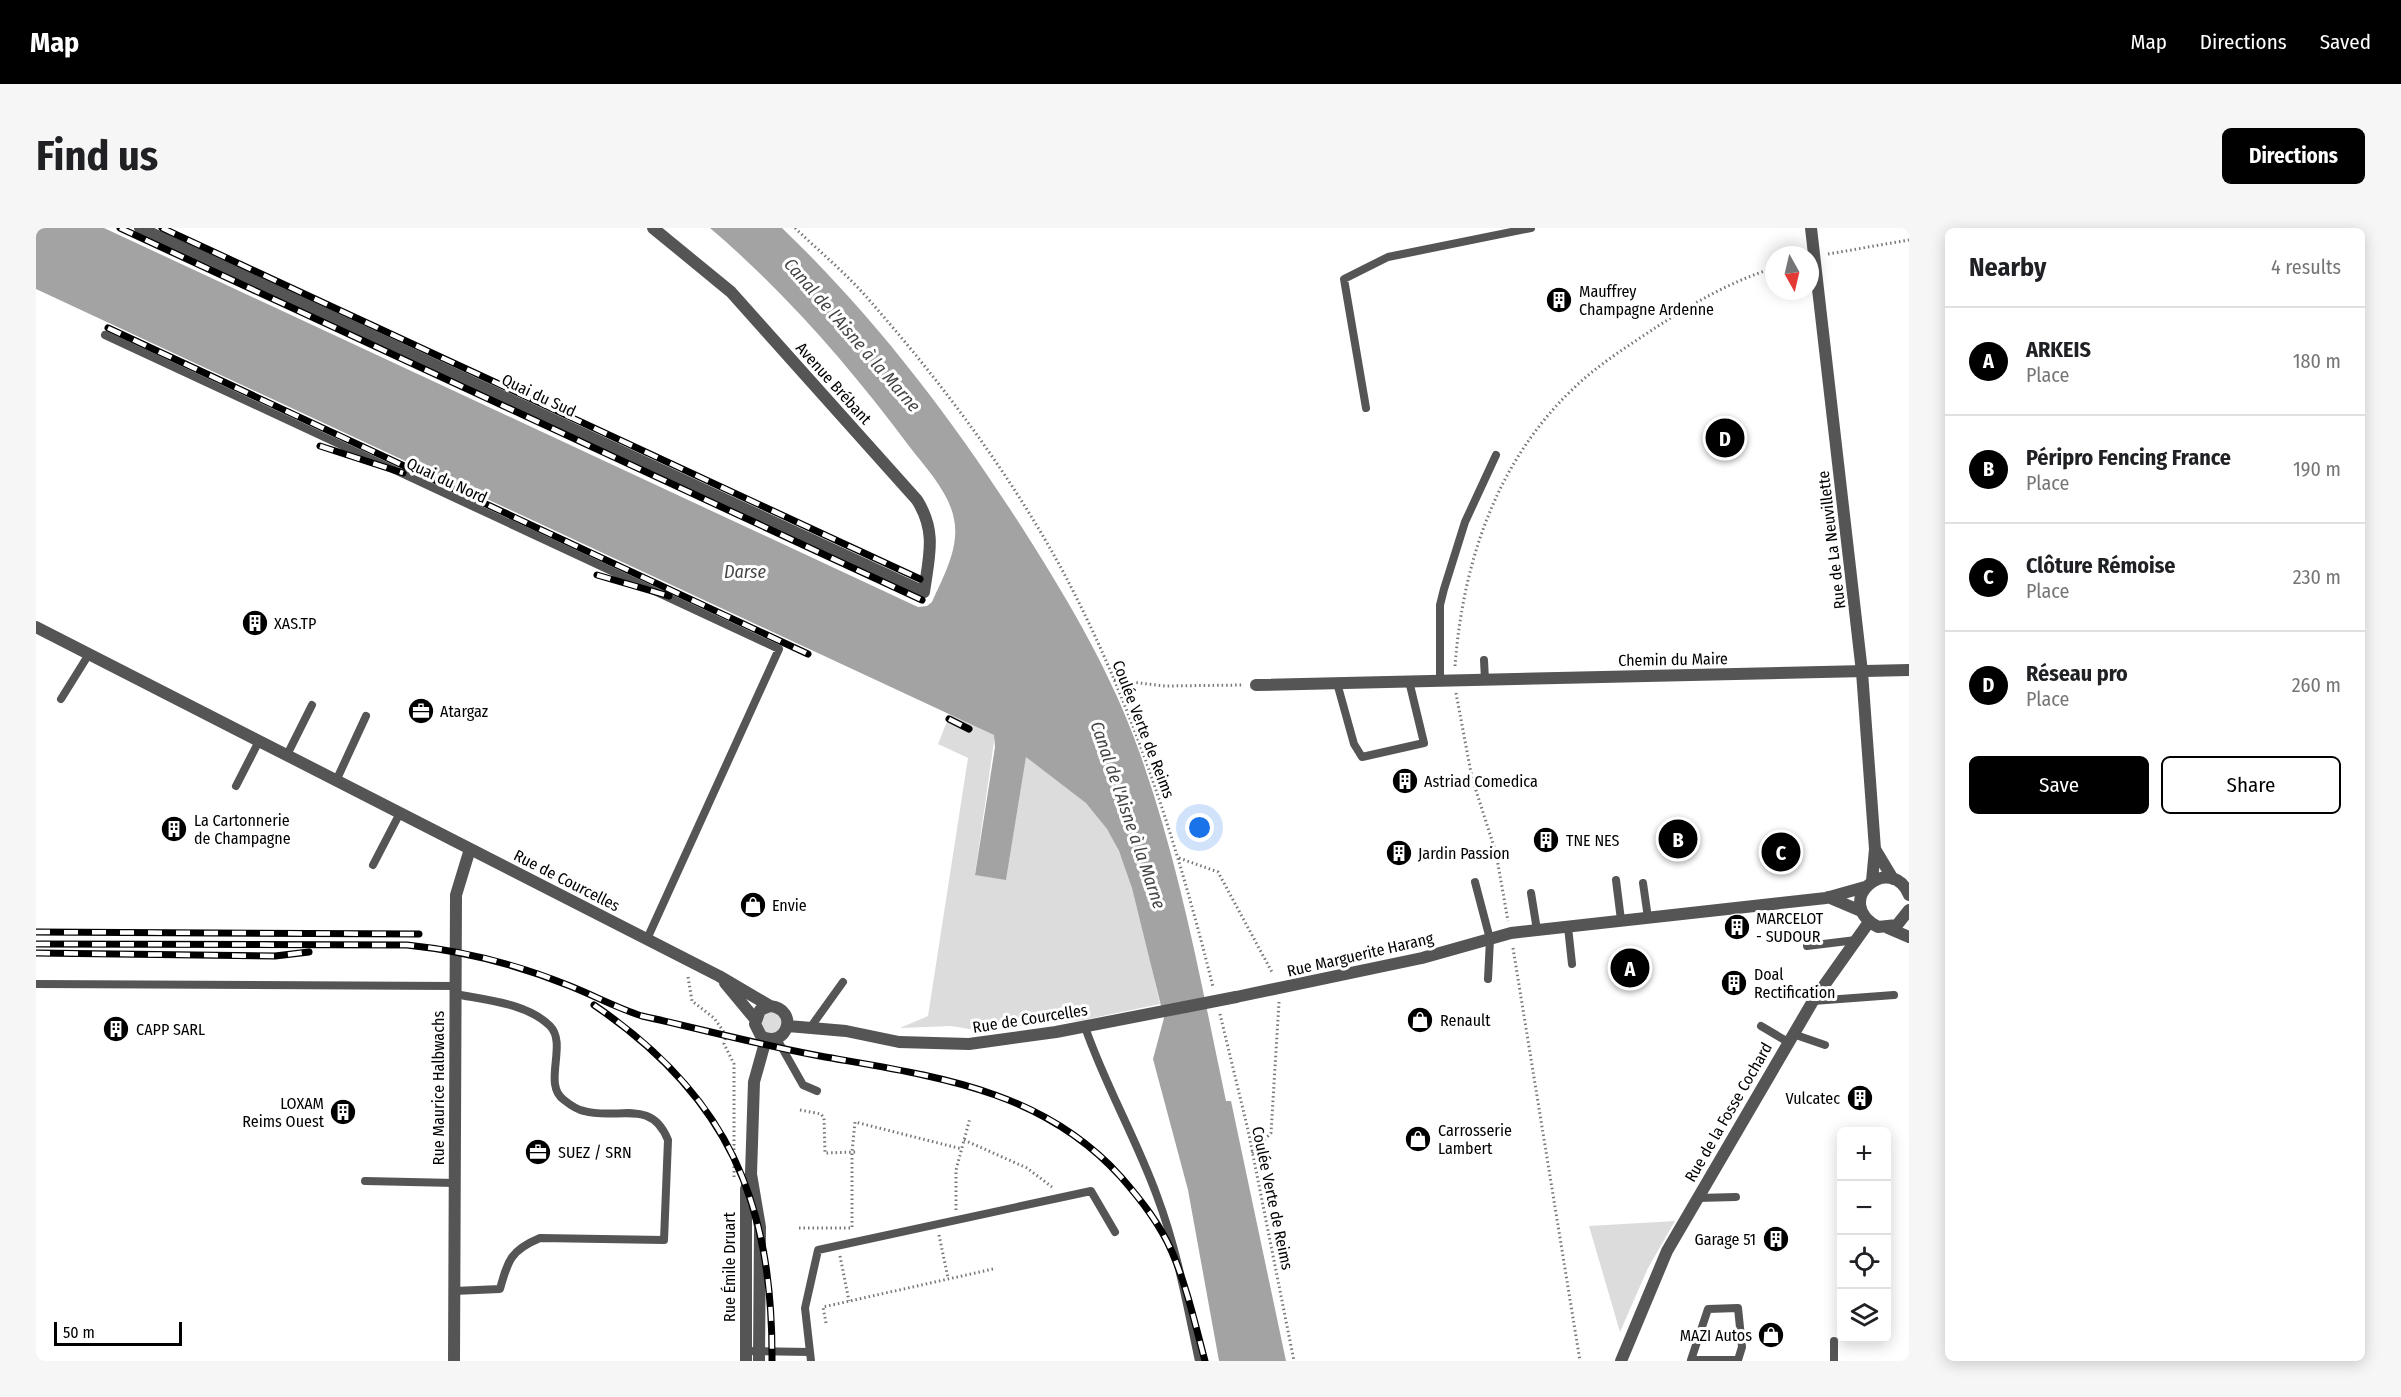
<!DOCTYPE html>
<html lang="en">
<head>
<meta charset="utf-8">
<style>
  body { margin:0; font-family:"Fira Sans Condensed",sans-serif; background:#f6f6f6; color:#202124 }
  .controls { position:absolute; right:18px; bottom:18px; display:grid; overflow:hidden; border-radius:9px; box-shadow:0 3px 15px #0003 }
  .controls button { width:54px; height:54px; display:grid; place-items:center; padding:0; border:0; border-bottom:2px solid #e0e0e0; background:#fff; color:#202124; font:30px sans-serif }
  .compass { position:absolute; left:1729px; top:18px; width:54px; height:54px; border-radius:50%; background:#fff; box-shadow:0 3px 15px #0003; rotate:172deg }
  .scale { position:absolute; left:18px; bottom:15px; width:128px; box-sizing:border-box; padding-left:6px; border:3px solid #000; border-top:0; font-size:16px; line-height:21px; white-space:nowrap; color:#000; -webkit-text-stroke:4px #fff; paint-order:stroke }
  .you { position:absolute; left:1164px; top:600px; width:21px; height:21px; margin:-15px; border:4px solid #fff; border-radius:50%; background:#1a73e8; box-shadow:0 0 0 9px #1a73e833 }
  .badge { display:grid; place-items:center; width:39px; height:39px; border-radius:50%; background:#000; color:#fff; font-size:20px; font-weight:700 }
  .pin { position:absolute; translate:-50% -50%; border:3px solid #fff; box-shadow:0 2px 6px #0006 }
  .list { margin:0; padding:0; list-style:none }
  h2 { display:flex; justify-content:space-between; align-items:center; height:78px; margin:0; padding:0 24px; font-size:26px }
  h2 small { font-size:20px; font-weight:400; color:#757577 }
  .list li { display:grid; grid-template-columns:39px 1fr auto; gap:18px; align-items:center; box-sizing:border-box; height:108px; padding:0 24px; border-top:2px solid #e0e0e0 }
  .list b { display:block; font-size:22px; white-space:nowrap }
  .list p { margin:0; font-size:20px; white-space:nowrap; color:#757577 }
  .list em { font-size:20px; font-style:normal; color:#757577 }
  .actions { display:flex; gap:12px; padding:18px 24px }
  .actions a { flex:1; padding:14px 0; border:2px solid #000; border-radius:9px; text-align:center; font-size:21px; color:#000 }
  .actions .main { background:#000; color:#fff }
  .icon { flex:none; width:33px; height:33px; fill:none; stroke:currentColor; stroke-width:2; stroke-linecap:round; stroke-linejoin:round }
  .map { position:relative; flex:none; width:1873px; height:1133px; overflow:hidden; border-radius:9px }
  header { display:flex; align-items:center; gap:36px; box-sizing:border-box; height:84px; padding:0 30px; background:#000; color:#fff }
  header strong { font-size:28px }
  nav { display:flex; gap:33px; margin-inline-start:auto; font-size:21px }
  .intro { display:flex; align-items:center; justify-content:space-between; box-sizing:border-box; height:144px; padding:0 36px }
  h1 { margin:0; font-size:42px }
  .button { padding:15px 27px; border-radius:9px; background:#000; color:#fff; font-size:21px; font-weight:700 }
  main { display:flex; gap:36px; padding:0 36px }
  aside { flex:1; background:#fff; border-radius:9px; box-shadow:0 3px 15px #0003 }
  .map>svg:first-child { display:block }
  .green { fill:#dcdcdc }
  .water { fill:#a3a3a3 }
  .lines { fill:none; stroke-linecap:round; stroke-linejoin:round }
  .path { stroke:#777; stroke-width:3; stroke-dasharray:1.5 3; stroke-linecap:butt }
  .lane { stroke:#555; stroke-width:8 }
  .street { stroke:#555; stroke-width:12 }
  .rail-casing { stroke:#000; stroke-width:7 }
  .rail { stroke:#fff; stroke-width:4.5; stroke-dasharray:14; stroke-linecap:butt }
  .street-bridge { stroke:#555; stroke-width:12 }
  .labels { text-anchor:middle; stroke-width:6; stroke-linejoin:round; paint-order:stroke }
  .poi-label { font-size:16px; fill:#000; stroke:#fff; text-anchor:start }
  .street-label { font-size:16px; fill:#000; stroke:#fff }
  .water-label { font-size:18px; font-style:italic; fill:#444; stroke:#fff }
</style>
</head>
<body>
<header>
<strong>Map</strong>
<nav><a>Map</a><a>Directions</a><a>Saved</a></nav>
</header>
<div class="intro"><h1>Find us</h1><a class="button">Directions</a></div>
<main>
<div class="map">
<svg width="1873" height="1133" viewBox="0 0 1873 1133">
  <rect width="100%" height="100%" fill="#fff"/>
  <path class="green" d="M 914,486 L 959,507 L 939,646 L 970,651 L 990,528 C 1020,547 1052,571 1071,601 C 1101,649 1111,721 1124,776 L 1047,792 L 939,802 L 915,798 L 864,800 L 892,788 L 932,530 L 902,516 Z
    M 728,783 L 745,785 L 747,802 L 731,808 L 722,790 Z
    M 1639,993 L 1612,1040 L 1584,1104 L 1553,998 Z"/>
  <path class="water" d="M 0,0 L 68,0 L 882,379 L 891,378 L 896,374 C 907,349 924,320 918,291 C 913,264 890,240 873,218 C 814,139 749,64 674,0 L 746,0 C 842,92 921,197 992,309 C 1035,377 1076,447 1103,523 C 1144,637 1165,755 1190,873 L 1195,873 L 1250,1133 L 1183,1133 L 1152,962 L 1117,831 L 1128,790 L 1096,660 L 1083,623 L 1071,601 L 1050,575 L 990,529 L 970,652 L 939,647 L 959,519 L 958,507 L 0,61 Z"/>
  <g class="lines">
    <path class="path" d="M 759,0 C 784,24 812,47 834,73 C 905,154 972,243 1024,338 C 1095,470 1141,614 1177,759
      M 1792,26 L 1873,12
      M 1419,438 C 1427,333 1461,232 1539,159 C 1562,137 1589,120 1616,102 C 1654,77 1695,53 1738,40
      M 1078,452 L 1129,458 L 1206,457
      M 1420,465 L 1436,550 L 1460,625 L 1472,693
      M 1143,630 L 1182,644 L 1237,746
      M 1477,720 L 1544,1133
      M 652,749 L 656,773 L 678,790 L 690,807 L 688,816 L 698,836 L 698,950
      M 1184,786 L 1212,902 L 1258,1133
      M 764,882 L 785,886 L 788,890 L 789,925 L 820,924
      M 928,912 L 991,940 L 1016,959
      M 1216,925 L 1235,905 L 1243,774
      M 920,982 L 920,942 L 934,890
      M 763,1000 L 816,1000 L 816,924 L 819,894 L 926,921
      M 903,1007 L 912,1050
      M 804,1028 L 813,1073
      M 790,1095 L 787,1079 L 957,1041"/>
    <path class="lane" d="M 69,107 L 743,421 L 611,711
      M 1330,180 L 1308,51 L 1352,29 L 1495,0
      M 1448,432 L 1449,452
      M 1404,452 L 1404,377 L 1408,361 L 1429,294 L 1460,227
      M 1301,455 L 1318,516 L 1326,529 L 1388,515 L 1373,453
      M 25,471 L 53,426
      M 251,527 L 276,477
      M 300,553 L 330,488
      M 200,558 L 223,513
      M 337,637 L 364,585
      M 1580,652 L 1585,692
      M 1439,654 L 1454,711 L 1452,751
      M 1607,655 L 1612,690
      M 1495,665 L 1501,702
      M 1532,699 L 1536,736
      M 1771,718 L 1820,712
      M 0,756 L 419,758
      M 1777,773 L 1858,767
      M 1725,798 L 1752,814
      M 1049,799 C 1069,857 1100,910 1121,968 C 1141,1021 1151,1077 1163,1133
      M 774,800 L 807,754
      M 1757,806 L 1789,817
      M 741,811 L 767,857 L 781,863
      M 329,953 L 419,955
      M 1661,970 L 1700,969
      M 418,1063 L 464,1061 C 472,1032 475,1022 504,1010 L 628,1012 L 632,912 C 615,869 581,893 548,883 C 542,882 533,876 528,872 C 506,857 532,816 514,798 C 491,775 449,772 419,766
      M 1798,1113 L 1798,1133
      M 710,1123 L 774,1124
      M 775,1133 L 769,1080 L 782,1022 L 1055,963 L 1079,1004
      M 1702,1133 L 1702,1132 L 1706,1119 L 1702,1080 L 1672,1081 L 1655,1132 L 1702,1132"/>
    <path class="street" d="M 104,0 L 888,364 C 893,328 901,304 881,272 L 695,64 L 617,0
      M 1775,0 L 1826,444 L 1839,621 L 1836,653
      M 0,399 L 683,748 L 734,778 C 764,781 751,822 725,808 L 719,796 L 724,782 L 734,778
      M 1220,457 L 1873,442
      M 1839,621 L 1857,651
      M 1873,667 C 1855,623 1794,673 1842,699 L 1861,697 L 1873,682
      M 1792,669 L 1825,683
      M 1852,700 L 1873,709
      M 689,755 L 719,791
      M 1200,769 L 1386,730 L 1475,705 L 1790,670 L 1829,659
      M 752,798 L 810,803 L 863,814 L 933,816 L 1020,804 L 1149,779
      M 418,1133 L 420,667 L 434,621
      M 710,1133 L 710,961 L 713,953
      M 723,1133 L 724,999 L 715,946 L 718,854 L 730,811
      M 1585,1133 L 1631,1023 L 1777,773 L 1833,694"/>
    <g class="rail-casing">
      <path id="rail" d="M 84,0 L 886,372
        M 126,0 L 884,351
        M 72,100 L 772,426
        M 284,218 L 367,245
        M 561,347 L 633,368
        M 913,491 L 933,501
        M 0,704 L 383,706
        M 0,716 L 371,717 C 429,723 480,736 534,758 C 559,768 581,780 606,788 C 665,801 724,817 784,828 C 896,848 1005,860 1085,949 C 1105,972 1124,996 1136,1024 C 1151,1059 1159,1096 1169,1133
        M 0,725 L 239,728 L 273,724
        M 558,777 C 692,868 737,974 736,1133"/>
    </g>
    <use href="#rail" class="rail"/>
    <path class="street-bridge" d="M 1149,779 L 1200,769"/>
  </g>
  <defs>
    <g id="building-disc" transform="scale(1.35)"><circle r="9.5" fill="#000" stroke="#fff"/><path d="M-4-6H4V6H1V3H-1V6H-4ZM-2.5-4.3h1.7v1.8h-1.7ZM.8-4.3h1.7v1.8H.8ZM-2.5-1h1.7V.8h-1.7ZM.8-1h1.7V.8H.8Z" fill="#fff"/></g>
    <g id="office-disc" transform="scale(1.35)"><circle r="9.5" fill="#000" stroke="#fff"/><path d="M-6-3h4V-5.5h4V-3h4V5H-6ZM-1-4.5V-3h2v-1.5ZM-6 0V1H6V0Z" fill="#fff"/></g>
    <g id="shop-disc" transform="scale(1.35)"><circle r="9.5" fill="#000" stroke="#fff"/><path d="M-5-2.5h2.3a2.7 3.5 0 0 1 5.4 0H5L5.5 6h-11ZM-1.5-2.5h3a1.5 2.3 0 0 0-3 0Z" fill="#fff"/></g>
  </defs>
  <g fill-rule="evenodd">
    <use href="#building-disc" x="1523" y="72"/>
    <use href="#building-disc" x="219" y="395"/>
    <use href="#office-disc" x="385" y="483"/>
    <use href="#building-disc" x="1369" y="553"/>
    <use href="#building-disc" x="138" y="601"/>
    <use href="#building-disc" x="1510" y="612"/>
    <use href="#building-disc" x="1363" y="625"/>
    <use href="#shop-disc" x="717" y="677"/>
    <use href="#building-disc" x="1701" y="699"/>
    <use href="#building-disc" x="1698" y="755"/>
    <use href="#shop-disc" x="1384" y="792"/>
    <use href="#building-disc" x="80" y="801"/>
    <use href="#building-disc" x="1824" y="870"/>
    <use href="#building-disc" x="307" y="884"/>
    <use href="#shop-disc" x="1382" y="911"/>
    <use href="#office-disc" x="502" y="924"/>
    <use href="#building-disc" x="1740" y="1011"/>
    <use href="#shop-disc" x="1735" y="1107"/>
  </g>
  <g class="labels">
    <g class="poi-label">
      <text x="1543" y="69">Mauffrey<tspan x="1543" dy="18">Champagne Ardenne</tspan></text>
      <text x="238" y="401">XAS.TP</text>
      <text x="404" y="489">Atargaz</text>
      <text x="1388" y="559">Astriad Comedica</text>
      <text x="158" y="598">La Cartonnerie<tspan x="158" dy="18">de Champagne</tspan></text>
      <text x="1530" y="618">TNE NES</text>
      <text x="1382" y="631">Jardin Passion</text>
      <text x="736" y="683">Envie</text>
      <text x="1720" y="696">MARCELOT<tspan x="1720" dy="18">- SUDOUR</tspan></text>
      <text x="1718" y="752">Doal<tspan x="1718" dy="18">Rectification</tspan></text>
      <text x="1404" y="798">Renault</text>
      <text x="100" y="807">CAPP SARL</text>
      <text x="1804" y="876" text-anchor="end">Vulcatec</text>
      <text x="288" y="881" text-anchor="end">LOXAM<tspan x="288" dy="18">Reims Ouest</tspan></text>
      <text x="1402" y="908">Carrosserie<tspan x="1402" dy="18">Lambert</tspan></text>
      <text x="522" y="930">SUEZ / SRN</text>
      <text x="1720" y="1017" text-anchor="end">Garage 51</text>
      <text x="1716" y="1113" text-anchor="end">MAZI Autos</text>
    </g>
    <g class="street-label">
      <text transform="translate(798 155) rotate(48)" y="6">Avenue Brébant</text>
      <text transform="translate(503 167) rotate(25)" y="6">Quai du Sud</text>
      <text transform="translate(411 252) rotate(25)" y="6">Quai du Nord</text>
      <text transform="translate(1795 312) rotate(-97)" y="6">Rue de La Neuvillette</text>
      <text transform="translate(1637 431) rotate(-1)" y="6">Chemin du Maire</text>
      <text transform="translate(1108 501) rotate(69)" y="6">Coulée Verte de Reims</text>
      <text transform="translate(531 652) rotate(27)" y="6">Rue de Courcelles</text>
      <text transform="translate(1324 726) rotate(-13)" y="6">Rue Marguerite Harang</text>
      <text transform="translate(994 790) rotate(-9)" y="6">Rue de Courcelles</text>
      <text transform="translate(402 860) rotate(-90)" y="6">Rue Maurice Halbwachs</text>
      <text transform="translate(1692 884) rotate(-60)" y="6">Rue de la Fosse Cochard</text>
      <text transform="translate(1237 970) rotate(78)" y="6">Coulée Verte de Reims</text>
      <text transform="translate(693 1039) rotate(-90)" y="6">Rue Émile Druart</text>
    </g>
    <g class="water-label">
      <text transform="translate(816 107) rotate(49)" y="6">Canal de l'Aisne à la Marne</text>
      <text x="709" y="350">Darse</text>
      <text transform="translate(1092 587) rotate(71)" y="6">Canal de l'Aisne à la Marne</text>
    </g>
  </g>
</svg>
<div class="controls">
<button>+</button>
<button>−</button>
<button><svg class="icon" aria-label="locate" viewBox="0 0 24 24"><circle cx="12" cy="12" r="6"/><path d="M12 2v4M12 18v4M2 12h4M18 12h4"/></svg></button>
<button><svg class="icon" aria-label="layers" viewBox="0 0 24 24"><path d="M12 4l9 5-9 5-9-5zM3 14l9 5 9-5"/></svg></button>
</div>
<svg class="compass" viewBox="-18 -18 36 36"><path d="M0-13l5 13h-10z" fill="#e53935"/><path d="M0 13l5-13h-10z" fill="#757577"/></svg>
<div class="scale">50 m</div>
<div class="you"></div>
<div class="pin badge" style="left:1594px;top:740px">A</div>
<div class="pin badge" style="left:1642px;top:611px">B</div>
<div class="pin badge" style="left:1745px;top:624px">C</div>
<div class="pin badge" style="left:1689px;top:210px">D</div>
</div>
<aside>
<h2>Nearby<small>4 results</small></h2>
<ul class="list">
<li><span class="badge">A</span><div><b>ARKEIS</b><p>Place</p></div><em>180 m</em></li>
<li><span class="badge">B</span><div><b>Péripro Fencing France</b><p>Place</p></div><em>190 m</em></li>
<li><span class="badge">C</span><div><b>Clôture Rémoise</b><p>Place</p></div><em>230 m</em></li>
<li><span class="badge">D</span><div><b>Réseau pro</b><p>Place</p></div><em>260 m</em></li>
</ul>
<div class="actions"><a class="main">Save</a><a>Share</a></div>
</aside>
</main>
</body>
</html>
